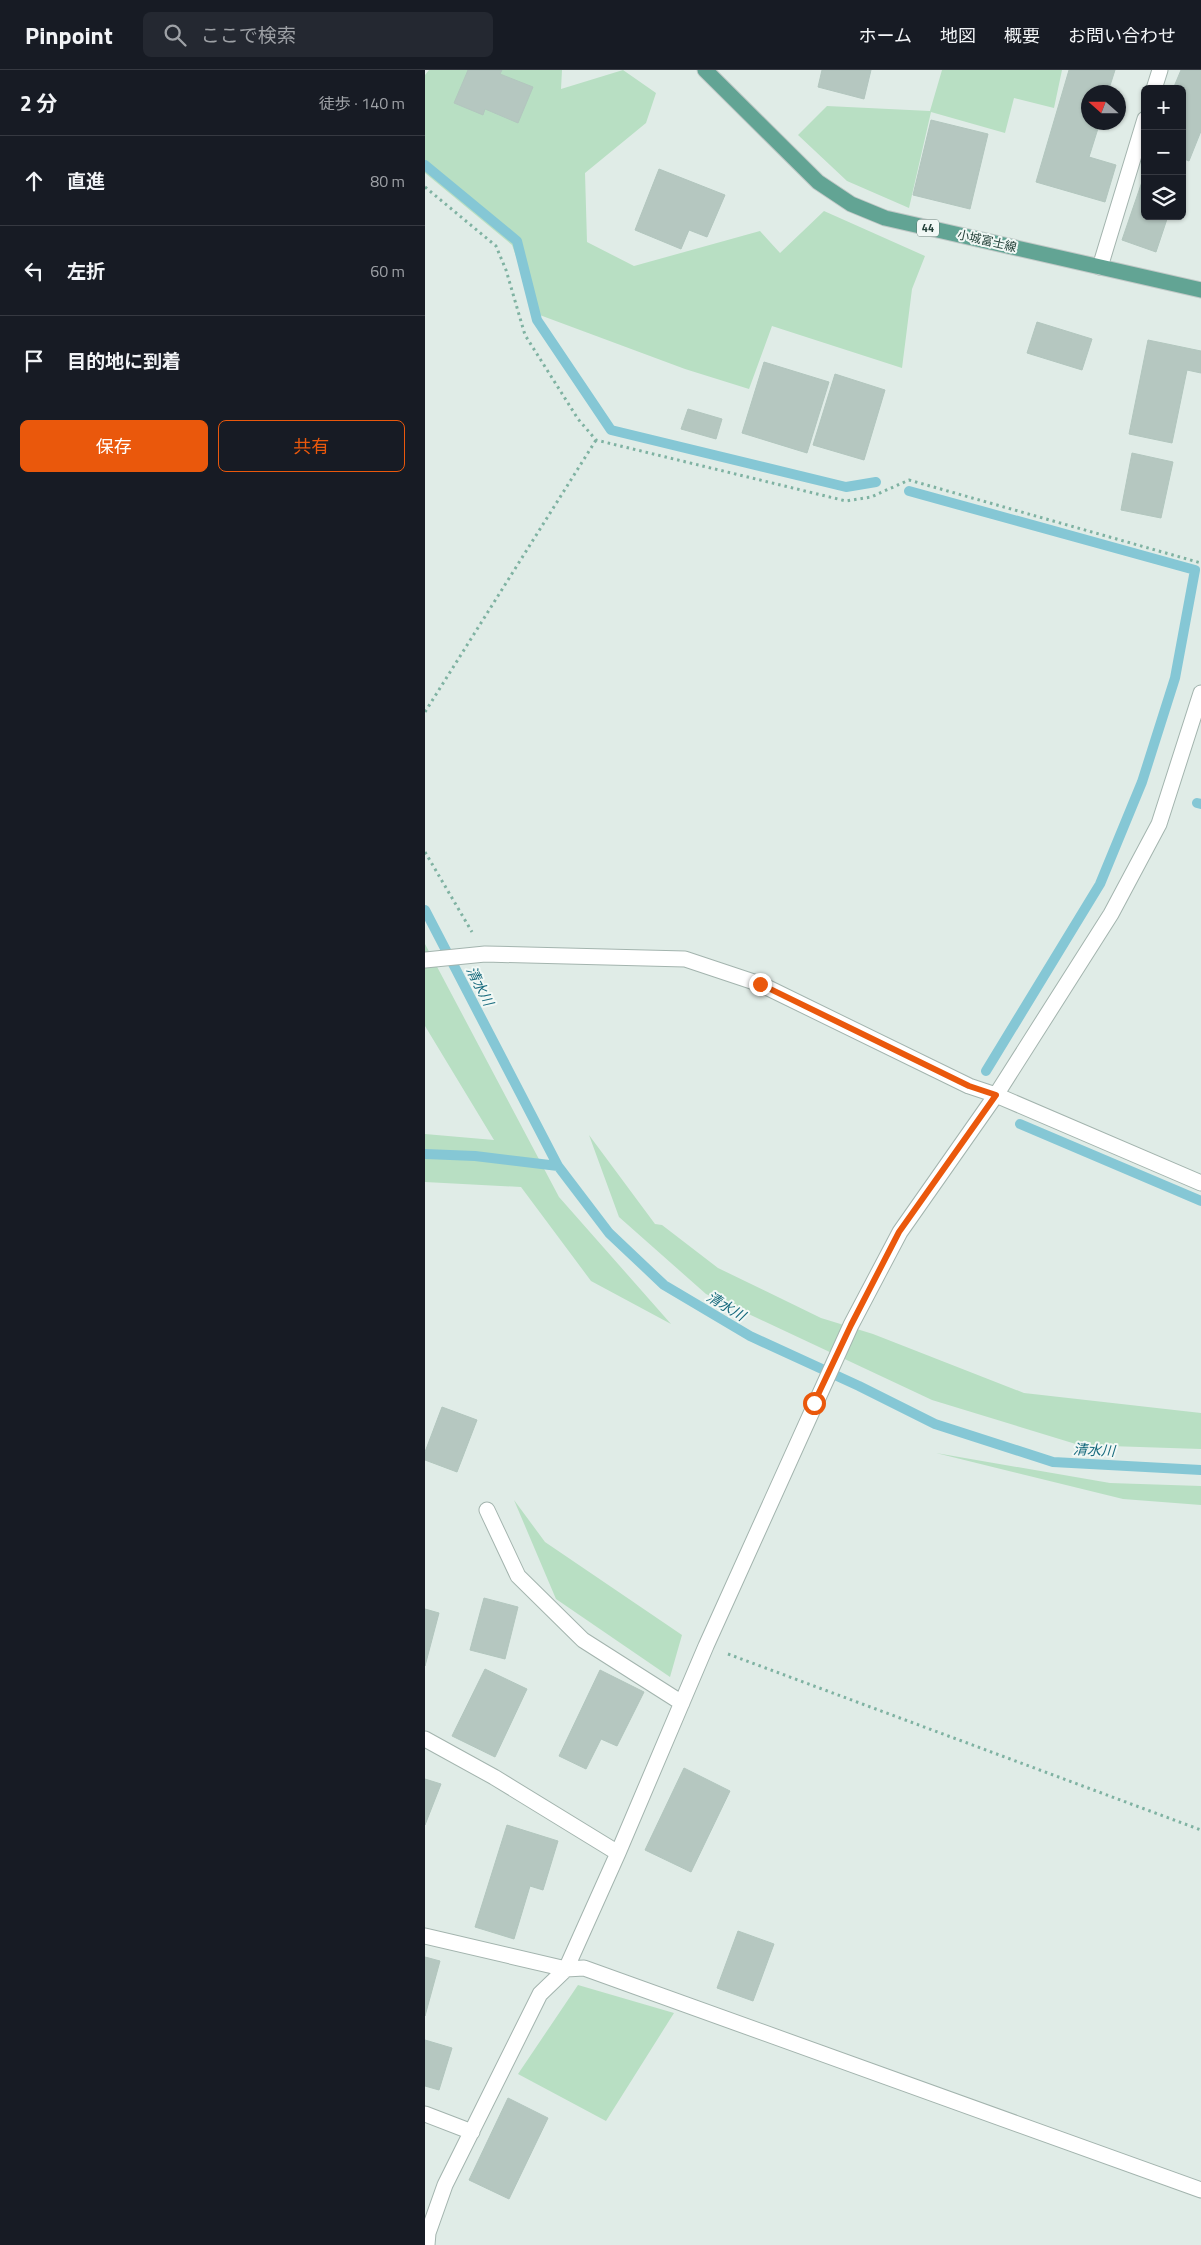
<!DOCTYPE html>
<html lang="ja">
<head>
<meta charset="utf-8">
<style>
  body { margin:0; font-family:"Titillium Web","Noto Sans JP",sans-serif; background:#242831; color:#f1f3f6 }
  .controls { position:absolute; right:15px; top:15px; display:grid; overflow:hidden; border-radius:8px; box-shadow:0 1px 4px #0004 }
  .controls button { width:45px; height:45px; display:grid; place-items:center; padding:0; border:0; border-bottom:1px solid #363941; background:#171b24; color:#f1f3f6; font:25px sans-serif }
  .compass { position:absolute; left:656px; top:15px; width:45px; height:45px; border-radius:50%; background:#171b24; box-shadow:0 1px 4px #0004; rotate:291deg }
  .stop { position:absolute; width:15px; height:15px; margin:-11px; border:4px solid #ea580c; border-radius:50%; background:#fff }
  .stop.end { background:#ea580c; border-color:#fff; box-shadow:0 1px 5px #0008 }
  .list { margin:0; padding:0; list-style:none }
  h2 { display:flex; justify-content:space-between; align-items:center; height:65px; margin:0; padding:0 20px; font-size:21px }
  h2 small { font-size:16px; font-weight:400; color:#9ea1a6 }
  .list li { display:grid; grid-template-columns:32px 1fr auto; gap:15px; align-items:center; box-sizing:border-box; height:90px; padding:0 20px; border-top:1px solid #363941 }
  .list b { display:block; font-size:19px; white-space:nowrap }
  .list em { font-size:16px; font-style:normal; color:#9ea1a6 }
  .actions { display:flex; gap:10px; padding:15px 20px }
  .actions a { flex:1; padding:11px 0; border:1px solid #ea580c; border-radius:8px; text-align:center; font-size:18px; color:#ea580c }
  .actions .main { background:#ea580c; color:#fff }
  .icon { flex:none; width:28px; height:28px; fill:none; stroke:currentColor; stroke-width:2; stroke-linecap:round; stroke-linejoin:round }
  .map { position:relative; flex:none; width:776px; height:2175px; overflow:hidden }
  header { display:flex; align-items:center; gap:30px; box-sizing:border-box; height:70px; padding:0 25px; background:#171b24; border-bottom:1px solid #363941 }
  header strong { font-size:24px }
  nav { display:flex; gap:28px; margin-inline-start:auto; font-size:18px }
  .search { width:350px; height:45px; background:#242831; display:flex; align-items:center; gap:12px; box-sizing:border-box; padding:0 18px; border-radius:8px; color:#9ea1a6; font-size:19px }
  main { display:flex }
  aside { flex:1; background:#171b24 }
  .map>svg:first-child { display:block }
  .green { fill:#b8dfc3 }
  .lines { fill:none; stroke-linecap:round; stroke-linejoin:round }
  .stream { stroke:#85c7d5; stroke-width:10 }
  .building { fill:#b5c7c0; stroke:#b2c6be }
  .minor-casing { stroke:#a3b4ae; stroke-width:17 }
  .major-casing { stroke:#c1c9c7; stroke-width:17 }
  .path { stroke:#7fb2a2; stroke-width:3; stroke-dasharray:2.5 4; stroke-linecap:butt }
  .minor { stroke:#fff; stroke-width:15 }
  .major { stroke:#62a494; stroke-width:15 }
  .route { stroke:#ea580c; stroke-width:6 }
  .labels { text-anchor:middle; stroke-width:4; stroke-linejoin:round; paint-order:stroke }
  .shield { fill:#f1f8f5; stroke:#5f766f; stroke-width:1 }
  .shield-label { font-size:11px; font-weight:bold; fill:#203e36 }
  .street-label { font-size:12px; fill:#203e36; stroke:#f1f8f5 }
  .water-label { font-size:14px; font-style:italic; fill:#176a7d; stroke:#f1f8f5 }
</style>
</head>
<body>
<header>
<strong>Pinpoint</strong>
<div class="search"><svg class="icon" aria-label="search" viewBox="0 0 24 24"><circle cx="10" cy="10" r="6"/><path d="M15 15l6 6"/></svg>ここで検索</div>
<nav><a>ホーム</a><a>地図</a><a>概要</a><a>お問い合わせ</a></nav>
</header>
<main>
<aside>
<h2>2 分<small>徒歩 · 140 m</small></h2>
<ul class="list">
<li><svg class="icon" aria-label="ahead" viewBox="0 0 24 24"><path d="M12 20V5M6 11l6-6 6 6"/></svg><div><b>直進</b></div><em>80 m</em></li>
<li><svg class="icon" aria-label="left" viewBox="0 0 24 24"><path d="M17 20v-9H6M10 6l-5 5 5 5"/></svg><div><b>左折</b></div><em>60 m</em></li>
<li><svg class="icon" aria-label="arrive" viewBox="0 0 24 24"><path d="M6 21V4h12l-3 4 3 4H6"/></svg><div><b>目的地に到着</b></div></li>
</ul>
<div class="actions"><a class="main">保存</a><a>共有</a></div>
</aside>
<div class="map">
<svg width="776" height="2175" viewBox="0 0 776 2175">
  <rect width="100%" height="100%" fill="#e0ece7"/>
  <path class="green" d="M 4,0 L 137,0 L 136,19 L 198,0 L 231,23 L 221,53 L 160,103 L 162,172 L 209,196 L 335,161 L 355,183 L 399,141 L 500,186 L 487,219 L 477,298 L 347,256 L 324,319 L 260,299 L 112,244 L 87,175 L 0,103 L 0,5 Z
    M 517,0 L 637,0 L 629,38 L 589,28 L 580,63 L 506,42 L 484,138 L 422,111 L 373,65 L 402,36 L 505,41 Z
    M 0,874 L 134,1127 L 246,1254 L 166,1211 L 96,1117 L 0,1112 L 0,1064 L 69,1070 L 0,956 Z
    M 164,1065 L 230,1154 L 237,1155 L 293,1198 L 396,1248 L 448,1264 L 599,1323 L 776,1343 L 776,1379 L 654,1375 L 507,1330 L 281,1224 L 194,1147 Z
    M 511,1383 L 685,1413 L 776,1416 L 776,1435 L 698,1429 Z
    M 89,1430 L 120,1472 L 257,1565 L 245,1607 L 131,1529 Z
    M 153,1915 L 249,1943 L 181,2051 L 93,2004 Z"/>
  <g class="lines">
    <path class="stream" d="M 0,95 L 92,171 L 112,250 L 186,360 L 421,417 L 451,412
      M 484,421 L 770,500 L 750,608 L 717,712 L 675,814 L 561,1001
      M 772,733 L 776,734
      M 0,840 L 133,1096 L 184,1163 L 239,1215 L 325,1266 L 434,1316 L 510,1354 L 628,1392 L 776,1400
      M 595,1054 L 776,1131
      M 0,1084 L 50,1086 L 133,1096"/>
  </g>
  <path class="building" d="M 43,0 L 77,0 L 75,4 L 108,17 L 93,53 L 60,39 L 58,45 L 29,33 Z
    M 397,0 L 446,0 L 439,29 L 393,17 Z
    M 644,0 L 690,0 L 683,22 L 664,22 L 664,52 L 675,52 L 664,87 L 691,95 L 680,132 L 611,112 Z
    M 756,0 L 776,0 L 776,61 L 764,91 L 757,88 L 757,19 L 748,19 Z
    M 506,50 L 563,64 L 545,139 L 488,125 Z
    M 234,99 L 300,125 L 282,167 L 264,160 L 256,179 L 210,160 Z
    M 720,103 L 720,146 L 743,146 L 731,182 L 697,170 Z
    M 612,252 L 667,269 L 657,300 L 602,283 Z
    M 723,270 L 776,281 L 776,303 L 762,300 L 747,373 L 704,364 Z
    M 339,292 L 404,312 L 382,383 L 317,363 Z
    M 410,304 L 460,320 L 439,390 L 388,375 Z
    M 263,339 L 297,349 L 291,369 L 256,359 Z
    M 707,383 L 748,392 L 736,448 L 696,440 Z
    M 17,1337 L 52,1350 L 32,1402 L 0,1390 L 0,1382 Z
    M 59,1528 L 93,1537 L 80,1589 L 45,1580 Z
    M 0,1539 L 14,1543 L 0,1596 Z
    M 60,1599 L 102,1619 L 70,1687 L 27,1666 Z
    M 175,1600 L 219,1622 L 192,1676 L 176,1669 L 161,1699 L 134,1686 Z
    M 259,1698 L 305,1721 L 266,1802 L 220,1780 Z
    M 0,1709 L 16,1714 L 0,1755 Z
    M 82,1755 L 133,1771 L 118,1820 L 105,1816 L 89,1869 L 50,1857 Z
    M 313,1861 L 349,1874 L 328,1931 L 292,1918 Z
    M 0,1887 L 15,1891 L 0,1946 Z
    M 0,1970 L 27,1978 L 14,2020 L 0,2016 Z
    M 83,2028 L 123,2048 L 84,2129 L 44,2110 Z"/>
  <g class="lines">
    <g class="minor-casing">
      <path id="minor" d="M 729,19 L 735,0
        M 675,197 L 720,49
        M 0,890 L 60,884 L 260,889 L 335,914 L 544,1016 L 571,1025 L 776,1113
        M 62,1440 L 93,1506 L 158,1570 L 257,1633
        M 0,1669 L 69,1707 L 193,1783
        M 0,1866 L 141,1899 L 159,1898 L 776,2120
        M 0,2044 L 47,2062
        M 2,2175 L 3,2163 L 20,2115 L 115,1924 L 141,1899 L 193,1783 L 281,1576 L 426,1255 L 475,1162 L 571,1025 L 686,844 L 734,754 L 776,623"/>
    </g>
    <g class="major-casing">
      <path id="major" d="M 280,0 L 393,112 L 426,134 L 460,148 L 776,220"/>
    </g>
    <path class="path" d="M 0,117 L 71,176 L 81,200 L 100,265 L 153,349 L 171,370 L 421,431 L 446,427 L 484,410 L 776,493
      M 0,642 L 171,370
      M 0,782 L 47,862
      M 303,1584 L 776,1760"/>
    <use href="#minor" class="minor"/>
    <use href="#major" class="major"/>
  </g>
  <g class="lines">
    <path class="route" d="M 335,914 L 544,1016 L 571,1025 L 474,1162 L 426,1255 L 389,1333"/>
  </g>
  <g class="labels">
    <rect class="shield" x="492" y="149.5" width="22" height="17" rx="4"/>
    <g class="shield-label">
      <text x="503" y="162">44</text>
    </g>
    <g class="street-label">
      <text transform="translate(562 171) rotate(13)" y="4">小城富士線</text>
    </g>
    <g class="water-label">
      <text transform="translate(55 916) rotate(63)" y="5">清水川</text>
      <text transform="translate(301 1236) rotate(31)" y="5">清水川</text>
      <text transform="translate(669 1380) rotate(3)" y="5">清水川</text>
    </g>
  </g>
</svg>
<div class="controls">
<button>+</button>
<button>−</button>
<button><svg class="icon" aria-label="layers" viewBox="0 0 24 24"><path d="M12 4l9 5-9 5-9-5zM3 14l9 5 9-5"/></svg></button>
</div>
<svg class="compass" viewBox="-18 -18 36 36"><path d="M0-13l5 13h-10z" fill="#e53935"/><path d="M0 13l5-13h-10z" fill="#9ea1a6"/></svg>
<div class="stop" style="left:389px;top:1333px"></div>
<div class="stop end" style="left:335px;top:914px"></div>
</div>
</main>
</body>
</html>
